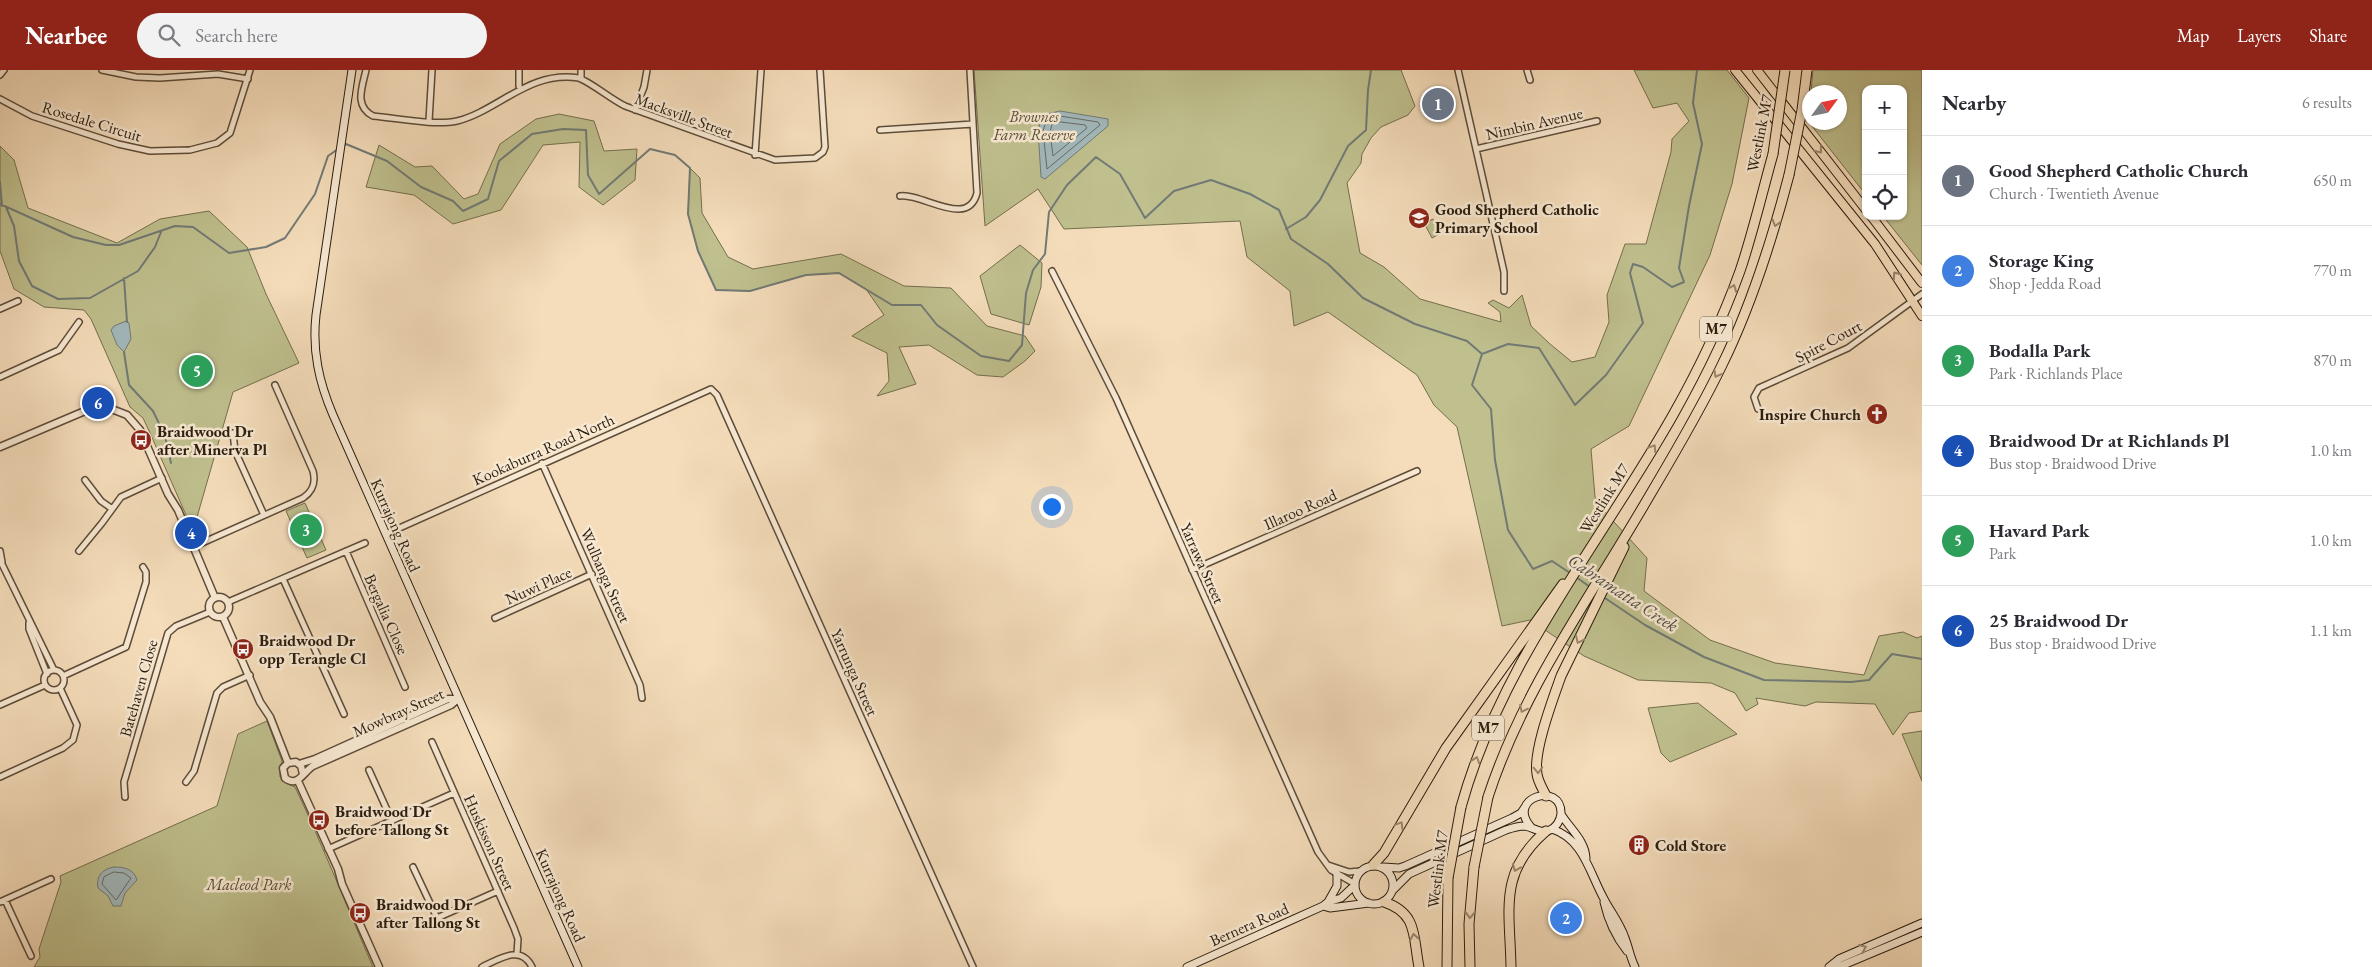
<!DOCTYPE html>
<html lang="en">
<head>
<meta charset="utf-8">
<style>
  body { margin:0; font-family:"EB Garamond",serif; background:#f2f2f3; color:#2b2b33 }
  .controls { position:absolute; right:15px; top:15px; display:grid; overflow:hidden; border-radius:10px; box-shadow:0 1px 4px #0004 }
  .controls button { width:45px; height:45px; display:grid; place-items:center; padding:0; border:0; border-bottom:1px solid #e1e1e2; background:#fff; color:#2b2b33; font:25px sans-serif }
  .compass { position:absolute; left:1802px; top:15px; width:45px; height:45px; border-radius:50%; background:#fff; box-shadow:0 1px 4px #0004; rotate:57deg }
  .you { position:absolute; left:1051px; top:436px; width:18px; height:18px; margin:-12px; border:4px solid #fff; border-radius:50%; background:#1a73e8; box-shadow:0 0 0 8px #1a73e833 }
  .badge { display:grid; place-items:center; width:32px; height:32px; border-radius:50%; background:#8f2418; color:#fff; font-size:16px; font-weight:700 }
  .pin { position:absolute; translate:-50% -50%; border:2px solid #fff; box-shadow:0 1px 5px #0006 }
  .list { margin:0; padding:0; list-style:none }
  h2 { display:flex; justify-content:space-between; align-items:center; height:65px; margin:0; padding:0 20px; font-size:21px }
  h2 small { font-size:16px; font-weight:400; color:#7c7c81 }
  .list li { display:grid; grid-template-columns:32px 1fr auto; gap:15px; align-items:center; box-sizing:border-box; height:90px; padding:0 20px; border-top:1px solid #e1e1e2 }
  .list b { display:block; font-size:19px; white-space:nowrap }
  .list p { margin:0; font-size:16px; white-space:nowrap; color:#7c7c81 }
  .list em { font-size:16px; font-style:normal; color:#7c7c81 }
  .icon { flex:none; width:28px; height:28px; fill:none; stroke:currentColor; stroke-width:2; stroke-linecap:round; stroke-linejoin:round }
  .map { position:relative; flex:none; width:1922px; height:897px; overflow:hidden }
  header { display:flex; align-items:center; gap:30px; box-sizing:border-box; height:70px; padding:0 25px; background:#8f2418; color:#fff }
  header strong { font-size:24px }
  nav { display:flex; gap:28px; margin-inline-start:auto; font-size:18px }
  .search { width:350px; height:45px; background:#f2f2f3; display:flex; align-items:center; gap:12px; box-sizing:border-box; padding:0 18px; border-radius:28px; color:#7c7c81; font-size:19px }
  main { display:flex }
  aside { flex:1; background:#fff }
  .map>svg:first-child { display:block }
  .green { fill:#bfc08e; stroke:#746e4e }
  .water { fill:#a2b8bc; stroke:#727a76 }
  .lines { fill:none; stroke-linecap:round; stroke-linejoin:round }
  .shore { stroke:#666a65; stroke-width:1 }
  .stream { stroke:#727a76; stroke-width:2 }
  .minor-casing { stroke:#5d4c39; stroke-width:8 }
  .tertiary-casing { stroke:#5d4c39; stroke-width:9 }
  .secondary-casing { stroke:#2a1c0e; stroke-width:9 }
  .primary-casing { stroke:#2a1c0e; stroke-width:10 }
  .motorway-casing { stroke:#2a1c0e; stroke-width:11 }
  .minor { stroke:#f8e9d3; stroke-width:5 }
  .tertiary { stroke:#f8e9d3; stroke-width:6 }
  .secondary { stroke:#f8e9d3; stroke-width:7 }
  .primary { stroke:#f5ddbb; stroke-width:8 }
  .motorway { stroke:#f5ddbb; stroke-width:9 }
  .motorway-bridge-casing { stroke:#2a1c0e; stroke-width:11; stroke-linecap:butt }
  .motorway-bridge { stroke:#f5ddbb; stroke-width:9 }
  .oneway { stroke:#9a866d }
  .oneway2 { stroke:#9b8d7a }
  .labels { text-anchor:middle; stroke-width:5; stroke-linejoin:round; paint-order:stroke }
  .shield { fill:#f8e9d3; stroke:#685a49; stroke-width:1 }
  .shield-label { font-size:15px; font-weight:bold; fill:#2a1c0e }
  .street-label { font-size:16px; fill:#2a1c0e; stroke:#f8e9d3 }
  .park-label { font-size:16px; font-style:italic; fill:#574d34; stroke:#f8e9d3 }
  .poi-label { font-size:16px; font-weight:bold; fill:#2a1c0e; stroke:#f8e9d3; text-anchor:start }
  .water-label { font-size:18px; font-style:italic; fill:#4e4b42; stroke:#f8e9d3 }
</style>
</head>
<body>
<header>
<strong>Nearbee</strong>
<div class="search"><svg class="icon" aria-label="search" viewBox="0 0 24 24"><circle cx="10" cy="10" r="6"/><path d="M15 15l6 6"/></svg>Search here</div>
<nav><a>Map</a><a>Layers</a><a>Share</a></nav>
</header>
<main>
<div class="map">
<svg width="1922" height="897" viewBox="0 0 1922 897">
  <rect width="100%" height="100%" fill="#f5ddbb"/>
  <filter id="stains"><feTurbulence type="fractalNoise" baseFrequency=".004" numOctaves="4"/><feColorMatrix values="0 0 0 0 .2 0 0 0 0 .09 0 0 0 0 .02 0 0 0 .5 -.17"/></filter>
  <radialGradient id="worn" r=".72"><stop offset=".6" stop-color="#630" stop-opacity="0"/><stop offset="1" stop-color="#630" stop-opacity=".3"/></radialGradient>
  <path class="green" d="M 974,0 L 1401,0 L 1415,36 L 1408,45 L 1381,57 L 1371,68 L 1362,84 L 1361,93 L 1347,113 L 1360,183 L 1384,197 L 1420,229 L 1501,252 L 1500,242 L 1488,233 L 1493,230 L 1509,238 L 1522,225 L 1531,256 L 1550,274 L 1572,292 L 1595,287 L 1609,252 L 1607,225 L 1625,174 L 1646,174 L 1671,82 L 1672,69 L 1689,51 L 1677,33 L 1653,38 L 1634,0 L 1727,0 L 1749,28 L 1732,114 L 1710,185 L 1629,356 L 1591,379 L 1595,427 L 1604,441 L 1647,488 L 1644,521 L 1710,570 L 1775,593 L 1864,605 L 1879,566 L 1903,562 L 1917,568 L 1922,566 L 1922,641 L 1909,643 L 1893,665 L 1875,634 L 1816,632 L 1805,636 L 1756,628 L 1758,634 L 1746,641 L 1735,623 L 1711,613 L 1638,610 L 1584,586 L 1530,550 L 1502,556 L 1457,357 L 1434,335 L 1417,305 L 1328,242 L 1294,256 L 1290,221 L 1247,187 L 1240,151 L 1064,159 L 1038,119 L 985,156 Z
    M 1813,0 L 1922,0 L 1922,195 L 1883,146 L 1903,146 L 1903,19 L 1866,19 L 1866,125 L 1808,51 L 1809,33 L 1810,52 L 1840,52 L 1840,22 L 1811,22 Z
    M 559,44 L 594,51 L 604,81 L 637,79 L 635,110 L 603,135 L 579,117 L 580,72 L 543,75 L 501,140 L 453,154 L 414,125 L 366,117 L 379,75 L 415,97 L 432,96 L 464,129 L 478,124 L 500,74 L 536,49 Z
    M 0,76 L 14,90 L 28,138 L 117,173 L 160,149 L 209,141 L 247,177 L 266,224 L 299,293 L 233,322 L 193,461 L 150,363 L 143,348 L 130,337 L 91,249 L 84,240 L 44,237 L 14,219 L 0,181 Z
    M 690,98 L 700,108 L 702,143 L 728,187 L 753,199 L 841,184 L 904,216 L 951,218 L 987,256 L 1025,266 L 1035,281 L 1025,291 L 1003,307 L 977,305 L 929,275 L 899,277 L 916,314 L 877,326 L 889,311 L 887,283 L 852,266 L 884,245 L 866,219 L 839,203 L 806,205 L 750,221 L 716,220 L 698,181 L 688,144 Z
    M 1433,149 L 1441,163 L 1432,168 L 1424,153 Z
    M 1020,175 L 1042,193 L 1041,217 L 1029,255 L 991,244 L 980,206 Z
    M 305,433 L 326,480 L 307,488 L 286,441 Z
    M 1698,633 L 1737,664 L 1670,692 L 1661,683 L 1648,638 Z
    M 267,651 L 282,691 L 280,699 L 280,707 L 286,713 L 295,717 C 323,776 347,837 373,897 L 34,897 L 40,887 L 39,879 L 61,812 L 60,806 L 217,736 L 238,664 Z
    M 1922,661 L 1922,711 L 1902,664 Z"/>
  <path class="water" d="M 1060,41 L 1108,49 L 1108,56 L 1045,109 L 1041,107 L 1038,60 L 1043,45 Z
    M 126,251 L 129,253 L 131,269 L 124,282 L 117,275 L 111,260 L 114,256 Z
    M 114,797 C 124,797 134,799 137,810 L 125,823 L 121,836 L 113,836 L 108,826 L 98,818 C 96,806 102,799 114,797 Z"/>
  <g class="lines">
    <path class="shore" d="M 1060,46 L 1098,52 L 1100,55 L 1047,99 L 1043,61 L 1047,49 Z
      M 1061,52 L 1085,55 L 1087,58 L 1053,86 L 1050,62 L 1052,54 Z
      M 114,802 L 124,803 L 131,808 L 116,830 L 102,814 L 104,807 Z"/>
    <path class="stream" d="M 344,76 L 346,74 L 387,91 L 421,117 L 453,131 L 463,141 L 488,129 L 499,91 L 532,64 L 563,59 L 586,60 L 588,105 L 599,124 L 650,79 L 675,85 L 690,98 L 688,144 L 698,181 L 716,220 L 750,221 L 806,205 L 839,203 L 892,235 L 921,235 L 937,255 L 981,286 L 1009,291 L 1022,275 L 1026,223 L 1033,200 L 1045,184 L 1049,142 L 1067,115 L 1096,87 L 1120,104 L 1145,148 L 1174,121 L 1211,110 L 1250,124 L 1279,140 L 1291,169 L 1328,194 L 1363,228 L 1415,254 L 1467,271 L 1482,284 L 1472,315 L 1491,339 L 1495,390 L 1508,460 L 1533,499 L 1552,491 L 1570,503
      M 0,112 L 2,136
      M 0,134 L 73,167 L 106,175 L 119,175 L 175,156 L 193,157 L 229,183 L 266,177 L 285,168 L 315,124 L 328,86 L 338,79
      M 6,137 L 14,156 L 19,191 L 32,216 L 58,229 L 90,228 L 138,201 L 155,177 L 161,162
      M 1286,159 L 1306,147 L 1320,130 L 1348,76 L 1366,60 L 1368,20 L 1371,0
      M 124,208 L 127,252
      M 124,282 L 129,315 L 153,341 L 165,366 L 171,393
      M 1482,284 L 1508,274 L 1539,278 L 1575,335 L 1606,305 L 1643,253 L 1630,203 L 1633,194 L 1643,197 L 1672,217 L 1684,212 L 1679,198 L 1689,136 L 1702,74 L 1693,33 L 1697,0
      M 1576,507 L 1590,517
      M 1602,526 L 1645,555 L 1704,587 L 1764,610 L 1851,612 L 1869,610 L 1892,584 L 1922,589"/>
    <g class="minor-casing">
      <path id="minor" d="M 102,0 L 136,7 L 160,8 L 218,4 L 248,9
        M 366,0 C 362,18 354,36 373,46 C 397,48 434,56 457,51 C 498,41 529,0 579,8 C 595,15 609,28 625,36 L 775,90 L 815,88 L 823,82 L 825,77 L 820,0
        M 1458,0 L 1504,202 L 1504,221
        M 1527,0 L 1530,10
        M 0,5 L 4,0
        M 581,9 L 581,0
        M 519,16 L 519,0
        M 0,29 L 32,46 L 118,74 L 150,81 L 190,80 L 217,73 L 230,63 L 250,0
        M 635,40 L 644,17 L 647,0
        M 429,51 L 432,0
        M 880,60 L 973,54
        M 1476,79 L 1597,51
        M 755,85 L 761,0
        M 900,126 C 923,123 968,159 977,123 L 970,0
        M 1052,201 L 1116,328 L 1318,782 L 1331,800 L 1355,814
        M 0,239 L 18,231
        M 0,307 L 59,280 L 79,252
        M 1758,339 L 1754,327 L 1759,318 L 1848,278 L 1922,224
        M 233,363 L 235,381 L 264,445
        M 542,393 L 640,615 L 642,628
        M 85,410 L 101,431 L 111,438
        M 386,464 L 711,319 L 717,325 L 973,897
        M 193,477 L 303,428 C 313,421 316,413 313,401 L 275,315
        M 0,481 L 2,492
        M 79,481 L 102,453 L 121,427 L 162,408
        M 346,481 L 405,617
        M 0,490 L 54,600
        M 1192,500 L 1417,401
        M 283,509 L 344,644
        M 228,532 L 365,473
        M 495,548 L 592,504
        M 29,553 L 29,559 L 47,604
        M44 610a10 10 0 1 1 20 0a10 10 0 1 1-20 0Z
        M 63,606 L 126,577 L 146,512 L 146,502 L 143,497
        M 0,635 L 45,615
        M 432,672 L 514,858 L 518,869 L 517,884
        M 369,700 L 392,751
        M 0,707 L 63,678 L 73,670 L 77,655 L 60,618
        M 186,712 L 194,701 L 217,623 L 223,617 L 250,605
        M 125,727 L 124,712 L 168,563 L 176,556 L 210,542
        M 328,779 L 454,723
        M 1328,795 L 1349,802 L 1360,801
        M 413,797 L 437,848 L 498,821
        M 5,830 L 31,886
        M 0,832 L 51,809
        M 482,897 C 499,889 521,874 532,897"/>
    </g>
    <g class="tertiary-casing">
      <path id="tertiary" d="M 0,377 L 92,338 L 109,338 L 127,345 L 140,360 L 168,424 L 178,440 L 215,528
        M209 537a10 10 0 1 1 20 0a10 10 0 1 1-20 0Z
        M 223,547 L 260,632 L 270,647 L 288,693
        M 299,694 L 315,689 L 448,629 L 458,629
        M 303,704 L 301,696 L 296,692 L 288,693 L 283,698 L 285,708 C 298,718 303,702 313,696 L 451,635 L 458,629
        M 298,711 L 338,799 L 342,814 L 379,897"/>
    </g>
    <g class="secondary-casing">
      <path id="secondary" d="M 352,0 L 316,245 C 312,281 319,312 333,345 L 578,897
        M 1561,744 C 1570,759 1585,770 1586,788
        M 1552,759 C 1583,769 1589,801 1603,827 C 1610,841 1620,853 1625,868 C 1629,878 1630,887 1635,897
        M1355 815a19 19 0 1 1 38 0a19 19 0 1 1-38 0Z
        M 1383,797 L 1399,798 L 1405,796 L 1512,748 L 1521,743 L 1525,737
        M 1393,820 L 1409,804 L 1506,760 C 1512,758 1518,756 1524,756 C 1534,757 1541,765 1550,760 C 1556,757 1560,751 1561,744 C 1562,710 1505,728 1531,757
        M 1328,832 L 1337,816 L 1337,804
        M 1604,832 C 1608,850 1616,867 1627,881
        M 1323,836 L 1330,838 L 1369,833
        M 1187,897 L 1323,836 L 1328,832 L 1341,828 L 1355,815
        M 1829,897 L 1839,889 L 1922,853
        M 1831,897 L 1841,896 L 1922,862"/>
    </g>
    <g class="primary-casing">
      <path id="primary" d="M 1735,0 L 1875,174 L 1922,246
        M 1757,0 L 1866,140
        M 1871,146 L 1922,213"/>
    </g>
    <g class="motorway-casing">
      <path id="motorway" d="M 1546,726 C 1543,719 1538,712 1537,704 C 1533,681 1553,629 1561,606 L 1624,477
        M 1488,727 C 1523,619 1590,528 1647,430 C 1673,386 1700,341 1722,295 C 1752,234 1772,170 1789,105
        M 1461,737 C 1501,592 1600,474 1673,345 C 1699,299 1722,251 1740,201 C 1753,163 1762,123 1773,84
        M 1373,795 L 1384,783 L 1446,678 L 1563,514
        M 1384,832 C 1418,843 1413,867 1419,897
        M 1447,897 L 1448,808
        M 1470,897 L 1469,854 L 1474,797
        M 1511,897 C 1510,840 1498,802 1546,761"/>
    </g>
    <use href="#minor" class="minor"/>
    <use href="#tertiary" class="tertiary"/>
    <use href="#secondary" class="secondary"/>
    <use href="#primary" class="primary"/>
    <use href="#motorway" class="motorway"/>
    <g class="motorway-bridge-casing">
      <path id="motorway-bridge" d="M 1773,84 L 1785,0
        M 1789,105 L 1802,40 L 1807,0
        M 1474,797 L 1488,727
        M 1448,808 L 1461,737"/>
    </g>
    <use href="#motorway-bridge" class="motorway-bridge"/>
  </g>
  <defs><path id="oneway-chevron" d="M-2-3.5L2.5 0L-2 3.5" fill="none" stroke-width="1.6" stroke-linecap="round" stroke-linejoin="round" transform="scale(1.25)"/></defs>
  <g class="oneway">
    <use href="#oneway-chevron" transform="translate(1819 80) rotate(52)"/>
    <use href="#oneway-chevron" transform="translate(1776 153) rotate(106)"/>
    <use href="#oneway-chevron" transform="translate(1896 205) rotate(-125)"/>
    <use href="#oneway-chevron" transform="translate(1733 218) rotate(-69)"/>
    <use href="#oneway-chevron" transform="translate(1717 304) rotate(119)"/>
    <use href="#oneway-chevron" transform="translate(1653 378) rotate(-58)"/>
    <use href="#oneway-chevron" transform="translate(1579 570) rotate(115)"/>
    <use href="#oneway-chevron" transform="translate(1523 639) rotate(116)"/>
    <use href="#oneway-chevron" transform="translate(1476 690) rotate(-71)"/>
    <use href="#oneway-chevron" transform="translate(1538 700) rotate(88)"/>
    <use href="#oneway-chevron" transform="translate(1400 755) rotate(-59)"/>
    <use href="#oneway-chevron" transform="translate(1516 798) rotate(113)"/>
    <use href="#oneway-chevron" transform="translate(1470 845) rotate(93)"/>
    <use href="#oneway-chevron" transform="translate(1414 867) rotate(-99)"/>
  </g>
  <use class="oneway2" href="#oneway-chevron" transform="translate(1863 878) rotate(-23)"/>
  <defs>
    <g id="school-disc" transform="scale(1.125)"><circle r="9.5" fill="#8f2418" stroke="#f8e9d3"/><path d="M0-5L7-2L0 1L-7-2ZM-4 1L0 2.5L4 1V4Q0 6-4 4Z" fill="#fff"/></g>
    <g id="church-disc" transform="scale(1.125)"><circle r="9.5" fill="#8f2418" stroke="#f8e9d3"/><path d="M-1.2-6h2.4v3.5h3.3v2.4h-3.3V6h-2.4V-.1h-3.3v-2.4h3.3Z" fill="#fff"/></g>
    <g id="bus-disc" transform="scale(1.125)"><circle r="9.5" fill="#8f2418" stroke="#f8e9d3"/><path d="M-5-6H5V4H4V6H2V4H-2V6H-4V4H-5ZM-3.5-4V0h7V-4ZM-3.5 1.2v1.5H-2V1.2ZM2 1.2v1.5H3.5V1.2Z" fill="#fff"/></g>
    <g id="building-disc" transform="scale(1.125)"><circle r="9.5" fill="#8f2418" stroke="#f8e9d3"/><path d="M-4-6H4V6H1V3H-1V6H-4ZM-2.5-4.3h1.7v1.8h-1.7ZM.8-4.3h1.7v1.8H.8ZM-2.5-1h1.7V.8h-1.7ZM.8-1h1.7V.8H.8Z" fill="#fff"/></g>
  </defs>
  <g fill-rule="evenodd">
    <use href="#school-disc" x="1419" y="148"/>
    <use href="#church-disc" x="1877" y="344"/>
    <use href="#bus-disc" x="141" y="370"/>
    <use href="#bus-disc" x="243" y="579"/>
    <use href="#bus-disc" x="319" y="750"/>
    <use href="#building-disc" x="1639" y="775"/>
    <use href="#bus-disc" x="360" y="843"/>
  </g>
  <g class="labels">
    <g class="shield">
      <rect x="1700" y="246.5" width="32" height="25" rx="4"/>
      <rect x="1472" y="645.5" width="32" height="25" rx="4"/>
    </g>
    <g class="shield-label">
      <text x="1716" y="264">M7</text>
      <text x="1488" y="663">M7</text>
    </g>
    <g class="street-label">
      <text transform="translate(684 45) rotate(20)" y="6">Macksville Street</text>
      <text transform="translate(92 51) rotate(17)" y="6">Rosedale Circuit</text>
      <text transform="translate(1534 53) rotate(-13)" y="6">Nimbin Avenue</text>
      <text transform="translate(1759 63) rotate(-79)" y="6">Westlink M7</text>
      <text transform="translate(1828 271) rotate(-28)" y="6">Spire Court</text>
      <text transform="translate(543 379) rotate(-24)" y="6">Kookaburra Road North</text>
      <text transform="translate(1604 428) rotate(-58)" y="6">Westlink M7</text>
      <text transform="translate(1300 439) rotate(-24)" y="6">Illaroo Road</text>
      <text transform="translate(396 455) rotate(66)" y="6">Kurrajong Road</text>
      <text transform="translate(1203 493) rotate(66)" y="6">Yarrawa Street</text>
      <text transform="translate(606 505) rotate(66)" y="6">Wulbanga Street</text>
      <text transform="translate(538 515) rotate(-24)" y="6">Nuwi Place</text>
      <text transform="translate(387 544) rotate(66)" y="6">Bergalia Close</text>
      <text transform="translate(855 602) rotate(66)" y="6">Yarrunga Street</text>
      <text transform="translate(138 618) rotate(-74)" y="6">Batehaven Close</text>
      <text transform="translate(398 642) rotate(-24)" y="6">Mowbray Street</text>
      <text transform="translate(490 772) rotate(66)" y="6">Huskisson Street</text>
      <text transform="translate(1437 799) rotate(-83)" y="6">Westlink M7</text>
      <text transform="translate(561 825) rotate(66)" y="6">Kurrajong Road</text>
      <text transform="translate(1249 854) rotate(-24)" y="6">Bernera Road</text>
    </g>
    <g class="park-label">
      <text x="1034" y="52">Brownes<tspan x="1034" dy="18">Farm Reserve</tspan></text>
      <text x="249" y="820">Macleod Park</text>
    </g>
    <g class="poi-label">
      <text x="1435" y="145">Good Shepherd Catholic<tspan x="1435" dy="18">Primary School</tspan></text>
      <text x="1861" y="350" text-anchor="end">Inspire Church</text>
      <text x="157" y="367">Braidwood Dr<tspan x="157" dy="18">after Minerva Pl</tspan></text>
      <text x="259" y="576">Braidwood Dr<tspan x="259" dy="18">opp Terangle Cl</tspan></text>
      <text x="335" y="747">Braidwood Dr<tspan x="335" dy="18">before Tallong St</tspan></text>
      <text x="1655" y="781">Cold Store</text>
      <text x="376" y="840">Braidwood Dr<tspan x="376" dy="18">after Tallong St</tspan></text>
    </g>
    <g class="water-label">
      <text transform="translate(1623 523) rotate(33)" y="6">Cabramatta Creek</text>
    </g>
  </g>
  <rect width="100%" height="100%" filter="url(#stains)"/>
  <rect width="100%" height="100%" fill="url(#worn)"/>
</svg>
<div class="controls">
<button>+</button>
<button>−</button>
<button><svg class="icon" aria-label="locate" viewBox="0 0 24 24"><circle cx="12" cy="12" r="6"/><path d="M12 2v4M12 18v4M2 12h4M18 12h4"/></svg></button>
</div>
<svg class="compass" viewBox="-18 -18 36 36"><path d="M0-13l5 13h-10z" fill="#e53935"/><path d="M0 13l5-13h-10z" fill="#7c7c81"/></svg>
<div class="you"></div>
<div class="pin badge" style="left:1438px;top:34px;background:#6b7280">1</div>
<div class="pin badge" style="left:1566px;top:848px;background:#3f7fe0">2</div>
<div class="pin badge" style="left:306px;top:460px;background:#2e9e5b">3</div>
<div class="pin badge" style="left:191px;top:463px;background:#1a4fb4">4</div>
<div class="pin badge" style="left:197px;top:301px;background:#2e9e5b">5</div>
<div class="pin badge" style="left:98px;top:333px;background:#1a4fb4">6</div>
</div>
<aside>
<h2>Nearby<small>6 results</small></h2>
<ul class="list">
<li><span class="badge" style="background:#6b7280">1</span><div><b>Good Shepherd Catholic Church</b><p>Church · Twentieth Avenue</p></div><em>650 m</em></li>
<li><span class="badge" style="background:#3f7fe0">2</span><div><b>Storage King</b><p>Shop · Jedda Road</p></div><em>770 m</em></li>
<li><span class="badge" style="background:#2e9e5b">3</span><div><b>Bodalla Park</b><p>Park · Richlands Place</p></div><em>870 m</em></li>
<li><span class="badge" style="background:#1a4fb4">4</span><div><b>Braidwood Dr at Richlands Pl</b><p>Bus stop · Braidwood Drive</p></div><em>1.0 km</em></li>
<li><span class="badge" style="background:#2e9e5b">5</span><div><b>Havard Park</b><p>Park</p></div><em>1.0 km</em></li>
<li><span class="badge" style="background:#1a4fb4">6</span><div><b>25 Braidwood Dr</b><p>Bus stop · Braidwood Drive</p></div><em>1.1 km</em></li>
</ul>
</aside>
</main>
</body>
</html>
